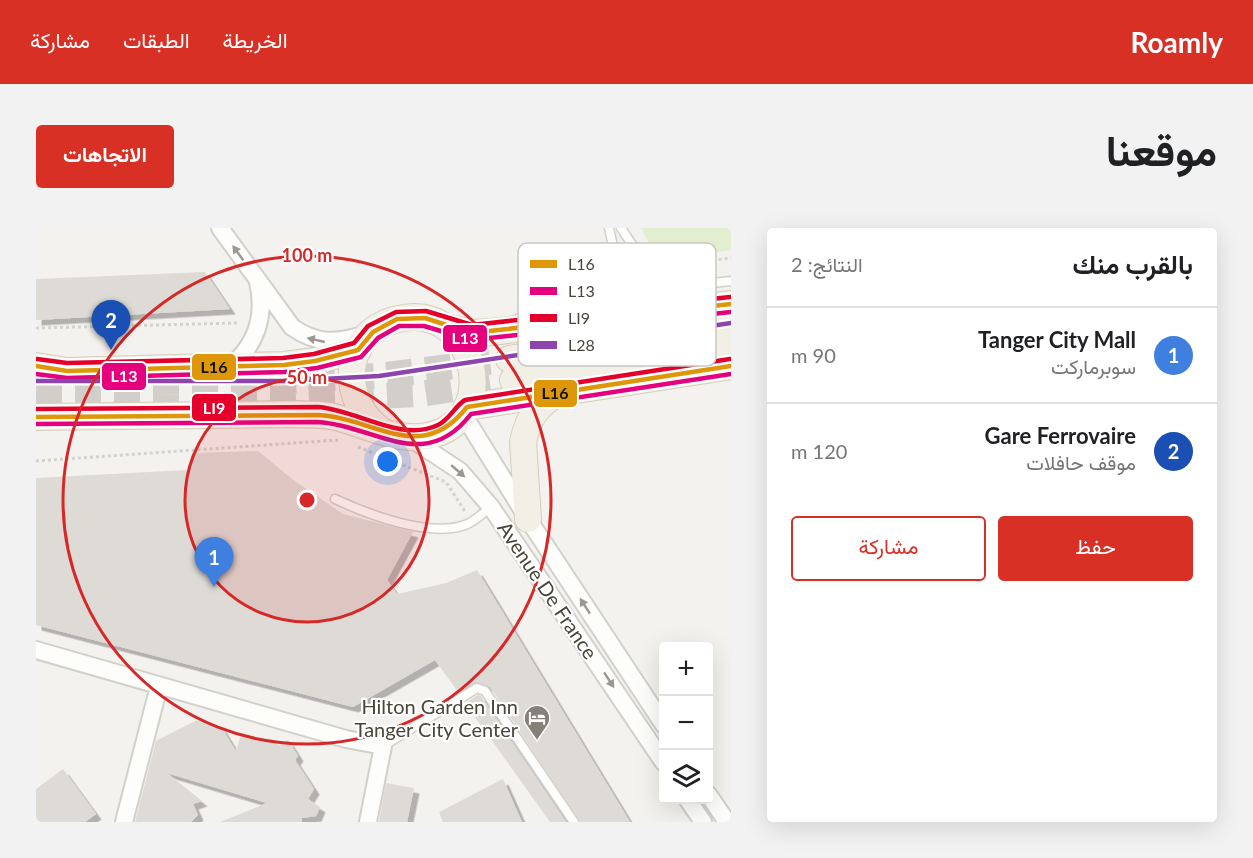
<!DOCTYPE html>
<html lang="ar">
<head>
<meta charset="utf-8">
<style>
  :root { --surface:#fff; --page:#f2f2f2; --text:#202124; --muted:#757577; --line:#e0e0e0; --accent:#d93025 }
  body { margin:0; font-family:Lato,Vazirmatn,sans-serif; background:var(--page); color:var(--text); direction:rtl }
  .controls { position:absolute; right:18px; bottom:18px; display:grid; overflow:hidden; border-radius:6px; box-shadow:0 6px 24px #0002 }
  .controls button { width:54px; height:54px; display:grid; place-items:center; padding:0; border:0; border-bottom:2px solid var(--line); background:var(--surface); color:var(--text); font:30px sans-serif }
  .you { position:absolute; left:352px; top:234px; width:21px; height:21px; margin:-15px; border:4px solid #fff; border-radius:50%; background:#1a73e8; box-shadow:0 0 0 9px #1a73e833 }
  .badge { display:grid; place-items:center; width:39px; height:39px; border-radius:50%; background:var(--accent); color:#fff; font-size:20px; font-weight:700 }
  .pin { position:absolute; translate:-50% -50px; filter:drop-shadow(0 2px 3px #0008) }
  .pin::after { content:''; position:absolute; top:32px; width:21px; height:18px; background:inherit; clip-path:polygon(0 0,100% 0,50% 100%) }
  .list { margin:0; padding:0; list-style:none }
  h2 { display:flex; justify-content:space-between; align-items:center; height:78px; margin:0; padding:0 24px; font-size:26px }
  h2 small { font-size:20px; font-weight:400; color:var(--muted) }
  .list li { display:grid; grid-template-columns:39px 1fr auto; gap:18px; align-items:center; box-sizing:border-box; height:96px; padding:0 24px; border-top:2px solid var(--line) }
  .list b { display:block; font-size:22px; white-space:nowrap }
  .list p { margin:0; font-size:20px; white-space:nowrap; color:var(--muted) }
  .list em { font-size:20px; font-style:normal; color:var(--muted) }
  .actions { display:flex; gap:12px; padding:18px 24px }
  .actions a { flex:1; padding:14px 0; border:2px solid var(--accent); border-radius:6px; text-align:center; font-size:21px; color:var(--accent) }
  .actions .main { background:var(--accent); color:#fff }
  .icon { flex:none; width:33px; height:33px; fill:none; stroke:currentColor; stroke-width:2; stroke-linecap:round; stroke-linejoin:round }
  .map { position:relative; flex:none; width:695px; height:594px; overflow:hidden; direction:ltr; border-radius:6px }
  header { display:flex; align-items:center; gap:36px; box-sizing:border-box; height:84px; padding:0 30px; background:var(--accent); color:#fff }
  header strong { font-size:28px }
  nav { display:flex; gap:33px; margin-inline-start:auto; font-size:21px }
  .intro { display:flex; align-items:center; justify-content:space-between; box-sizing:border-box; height:144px; padding:0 36px }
  h1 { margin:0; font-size:42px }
  .button { padding:15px 27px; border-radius:6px; background:var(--accent); color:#fff; font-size:21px; font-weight:700 }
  main { display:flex; gap:36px; padding:0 36px }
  aside { flex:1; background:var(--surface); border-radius:6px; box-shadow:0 6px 24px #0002 }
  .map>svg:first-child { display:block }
  .green { fill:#e1eecf }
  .building { fill:#dedbd6; filter:url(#shadow) }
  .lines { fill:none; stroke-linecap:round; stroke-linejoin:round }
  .primary-tunnel { stroke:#d2cfca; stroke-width:26; stroke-dasharray:26 13; stroke-linecap:butt }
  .lane-casing { stroke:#d2d0cb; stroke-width:11 }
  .street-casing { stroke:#d2d0cb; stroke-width:20 }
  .primary-casing { stroke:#d6cebb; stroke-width:28 }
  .path { stroke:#d3d2cc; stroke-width:3; stroke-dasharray:3 3; stroke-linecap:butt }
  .lane { stroke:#fdfdfc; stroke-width:8 }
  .street { stroke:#fdfdfc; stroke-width:16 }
  .primary { stroke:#f2efe6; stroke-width:26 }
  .bus-1-casing { stroke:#fff; stroke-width:9 }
  .bus-2-casing { stroke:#fff; stroke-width:9 }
  .bus-3-casing { stroke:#fff; stroke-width:9 }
  .bus-4-casing { stroke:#fff; stroke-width:9 }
  .bus-1 { stroke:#dd9709; stroke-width:4.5 }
  .bus-2 { stroke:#e5007d; stroke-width:4.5 }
  .bus-3 { stroke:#e4002b; stroke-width:4.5 }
  .bus-4 { stroke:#8e44ad; stroke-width:4.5 }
  .oneway { fill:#9b9791 }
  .ring { fill:none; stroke:#d62828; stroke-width:3 }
  .labels { text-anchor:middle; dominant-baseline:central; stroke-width:4.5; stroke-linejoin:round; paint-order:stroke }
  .street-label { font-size:20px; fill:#4b4439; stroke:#fff }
  .poi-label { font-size:20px; fill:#4b4439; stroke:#fff; text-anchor:end }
  .key { fill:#fff; stroke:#c9c7c4; stroke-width:1.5 }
  .key-label { font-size:16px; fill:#4b4439 }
  .centre { fill:#d62828; stroke:#fff; stroke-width:3 }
  .ring-label { font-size:18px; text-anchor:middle; font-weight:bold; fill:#d62828; stroke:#fff; stroke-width:4.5; stroke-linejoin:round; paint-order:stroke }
  .line-badge { stroke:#fff; stroke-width:2 }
  .badge-label { font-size:16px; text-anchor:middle; font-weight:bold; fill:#fff }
  .pale-badge-label { font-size:16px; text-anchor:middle; font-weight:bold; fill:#111 }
</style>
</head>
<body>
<header>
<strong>Roamly</strong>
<nav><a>الخريطة</a><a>الطبقات</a><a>مشاركة</a></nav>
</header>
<div class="intro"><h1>موقعنا</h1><a class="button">الاتجاهات</a></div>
<main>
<aside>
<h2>بالقرب منك<small>النتائج: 2</small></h2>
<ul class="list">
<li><span class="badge" style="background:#3f7fe0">1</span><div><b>Tanger City Mall</b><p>سوبرماركت</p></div><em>90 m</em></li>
<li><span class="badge" style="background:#1a4fb4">2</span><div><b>Gare Ferrovaire</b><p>موقف حافلات</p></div><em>120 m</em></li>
</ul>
<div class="actions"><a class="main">حفظ</a><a>مشاركة</a></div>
</aside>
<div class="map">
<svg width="695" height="594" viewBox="0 0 695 594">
  <defs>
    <filter id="shadow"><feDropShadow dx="5.5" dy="5.5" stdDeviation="0" flood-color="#0004"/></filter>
  </defs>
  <rect width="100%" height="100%" fill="#f4f2ee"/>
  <path class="green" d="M605,0H695V22L622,33Z"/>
  <path class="building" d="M169,44L194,81L0,92V51Z
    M222,223L256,251L307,286L377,304L351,352L361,366L410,355L441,342L594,594H544L454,459L440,454L422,464L399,432L317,479L0,397V250L151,242L156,225Z
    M442,467L445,468L530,594H514L429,475Z
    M161,492L185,499L200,523L205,507L236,511L243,517L252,512L262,528L259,532L278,561L272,571L284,579L280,588L266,590V594H184L231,575L131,545L166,573L157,576L162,587L155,594H99L120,513Z
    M27,541L60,586L49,594H0V561Z
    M467,551L486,594H407L403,584Z
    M350,555L378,560L371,594H343Z"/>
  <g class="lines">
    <path class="primary-tunnel" d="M117,154L249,153L343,148L473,131
      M0,170L251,172L384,166L477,152"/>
    <g class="lane-casing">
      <path id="lane" d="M585,0C625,60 622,62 695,53
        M481,91C510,76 547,84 573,64L582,41L573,0
        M299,271C331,286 393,310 429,297C438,294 447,285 455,279
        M347,518L441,460L449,463L538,594"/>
    </g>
    <g class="street-casing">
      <path id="street" d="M184,0L256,99C281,117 302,115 330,106
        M194,139C220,117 230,88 222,54
        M427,186L492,291L628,497
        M374,210L424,243L455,279L628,535
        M0,422L310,511L347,518L332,594
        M672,566L691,594
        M652,572L667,594
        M88,594L123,458"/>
    </g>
    <g class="primary-casing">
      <path id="primary" d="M409,99L435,105L455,104L695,76
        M473,131L695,95
        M0,138L31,143L248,137L279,133L322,122
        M477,152L695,119
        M431,179L695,138
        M0,189L263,186C274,187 287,186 299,189C329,196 359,214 391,208C468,194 440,72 362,91C305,104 302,173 346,203
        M492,291L487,214C492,190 501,177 522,165"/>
    </g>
    <path class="path" d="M629,38L695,30
      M0,100L201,95
      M322,219L410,254L430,285
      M0,233L302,212"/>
    <use href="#lane" class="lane"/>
    <use href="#street" class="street"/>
    <use href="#primary" class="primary"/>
    <g class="bus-1-casing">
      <path id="bus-1" d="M0,138L31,143L248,137L279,133L322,122L337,104L361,91L389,90L435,105L695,76
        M0,189L282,187C339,190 385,238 431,179L695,138"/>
    </g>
    <g class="bus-2-casing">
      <path id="bus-2" d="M0,146L31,150L249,144L281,140L325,129L342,110L363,98H388L435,112L695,84
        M0,196L281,194C339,197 388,247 435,186L695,146"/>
    </g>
    <g class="bus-3-casing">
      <path id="bus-3" d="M1,131L31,135L247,130L278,126L318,115L332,98L360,84L390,83L436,97L694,69
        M0,181L282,179C319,181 365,215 402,197C414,191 418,179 429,172L694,131"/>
    </g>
    <g class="bus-4-casing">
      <path id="bus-4" d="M0,153H249L343,148L695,95"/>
    </g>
    <use href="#bus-1" class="bus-1"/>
    <use href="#bus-2" class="bus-2"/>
    <use href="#bus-3" class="bus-3"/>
    <use href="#bus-4" class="bus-4"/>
  </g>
  <defs><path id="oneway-solid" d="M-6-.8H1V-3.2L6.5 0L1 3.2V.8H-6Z" transform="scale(1.5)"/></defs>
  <g class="oneway">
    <use href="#oneway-solid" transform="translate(202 25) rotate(-126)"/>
    <use href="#oneway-solid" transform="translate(280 112) rotate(-167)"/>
    <use href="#oneway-solid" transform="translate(422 243) rotate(41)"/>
    <use href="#oneway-solid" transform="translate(549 378) rotate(-123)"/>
    <use href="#oneway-solid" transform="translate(573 452) rotate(57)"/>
  </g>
  <circle cx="271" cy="272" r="122" fill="#d62828" fill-opacity=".12"/>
  <g class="ring">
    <circle cx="271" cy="272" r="122"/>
    <circle cx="271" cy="272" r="244"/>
  </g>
  <defs>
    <g id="hotel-pin" transform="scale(1.35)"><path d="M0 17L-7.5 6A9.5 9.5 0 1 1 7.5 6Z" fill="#868178" stroke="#fff"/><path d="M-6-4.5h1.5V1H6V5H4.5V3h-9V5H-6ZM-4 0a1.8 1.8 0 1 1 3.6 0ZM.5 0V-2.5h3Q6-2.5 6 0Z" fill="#fff"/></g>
  </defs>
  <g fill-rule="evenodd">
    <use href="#hotel-pin" x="501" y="490"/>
  </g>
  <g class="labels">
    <g class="street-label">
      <text transform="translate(512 362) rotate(56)">Avenue De France</text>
    </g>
    <g class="poi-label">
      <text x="482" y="478">Hilton Garden Inn<tspan x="482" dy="23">Tanger City Center</tspan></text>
    </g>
  </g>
  <rect x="482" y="15" width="198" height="123" rx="9" class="key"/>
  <rect x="494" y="32" width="27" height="8" fill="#dd9709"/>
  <rect x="494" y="59" width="27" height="8" fill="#e5007d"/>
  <rect x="494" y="86" width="27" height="8" fill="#e4002b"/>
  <rect x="494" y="113" width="27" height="8" fill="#8e44ad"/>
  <g class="key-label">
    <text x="532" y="42">L16</text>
    <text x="532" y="69">L13</text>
    <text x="532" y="96">LI9</text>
    <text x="532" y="123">L28</text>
  </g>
  <circle cx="271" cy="272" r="9" class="centre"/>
  <g class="ring-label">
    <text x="271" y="34">100 m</text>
    <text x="271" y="156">50 m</text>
  </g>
  <g class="line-badge">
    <rect x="406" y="96" width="46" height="29" rx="6" fill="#e5007d"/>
    <rect x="155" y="125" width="46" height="28" rx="6" fill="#dd9709"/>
    <rect x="65" y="134" width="46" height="29" rx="6" fill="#e5007d"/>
    <rect x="497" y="151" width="45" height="29" rx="6" fill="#dd9709"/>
    <rect x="155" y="165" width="46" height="29" rx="6" fill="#e4002b"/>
  </g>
  <g class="badge-label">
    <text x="429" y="116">L13</text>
    <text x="88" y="154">L13</text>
    <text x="178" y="186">LI9</text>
  </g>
  <g class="pale-badge-label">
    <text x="178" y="145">L16</text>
    <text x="519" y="171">L16</text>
  </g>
</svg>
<div class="controls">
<button>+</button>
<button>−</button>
<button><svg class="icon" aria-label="layers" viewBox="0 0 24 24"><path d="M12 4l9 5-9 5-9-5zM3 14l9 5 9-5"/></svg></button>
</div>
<div class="you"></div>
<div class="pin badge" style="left:178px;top:359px;background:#3f7fe0">1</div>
<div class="pin badge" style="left:75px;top:122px;background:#1a4fb4">2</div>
</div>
</main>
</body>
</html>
